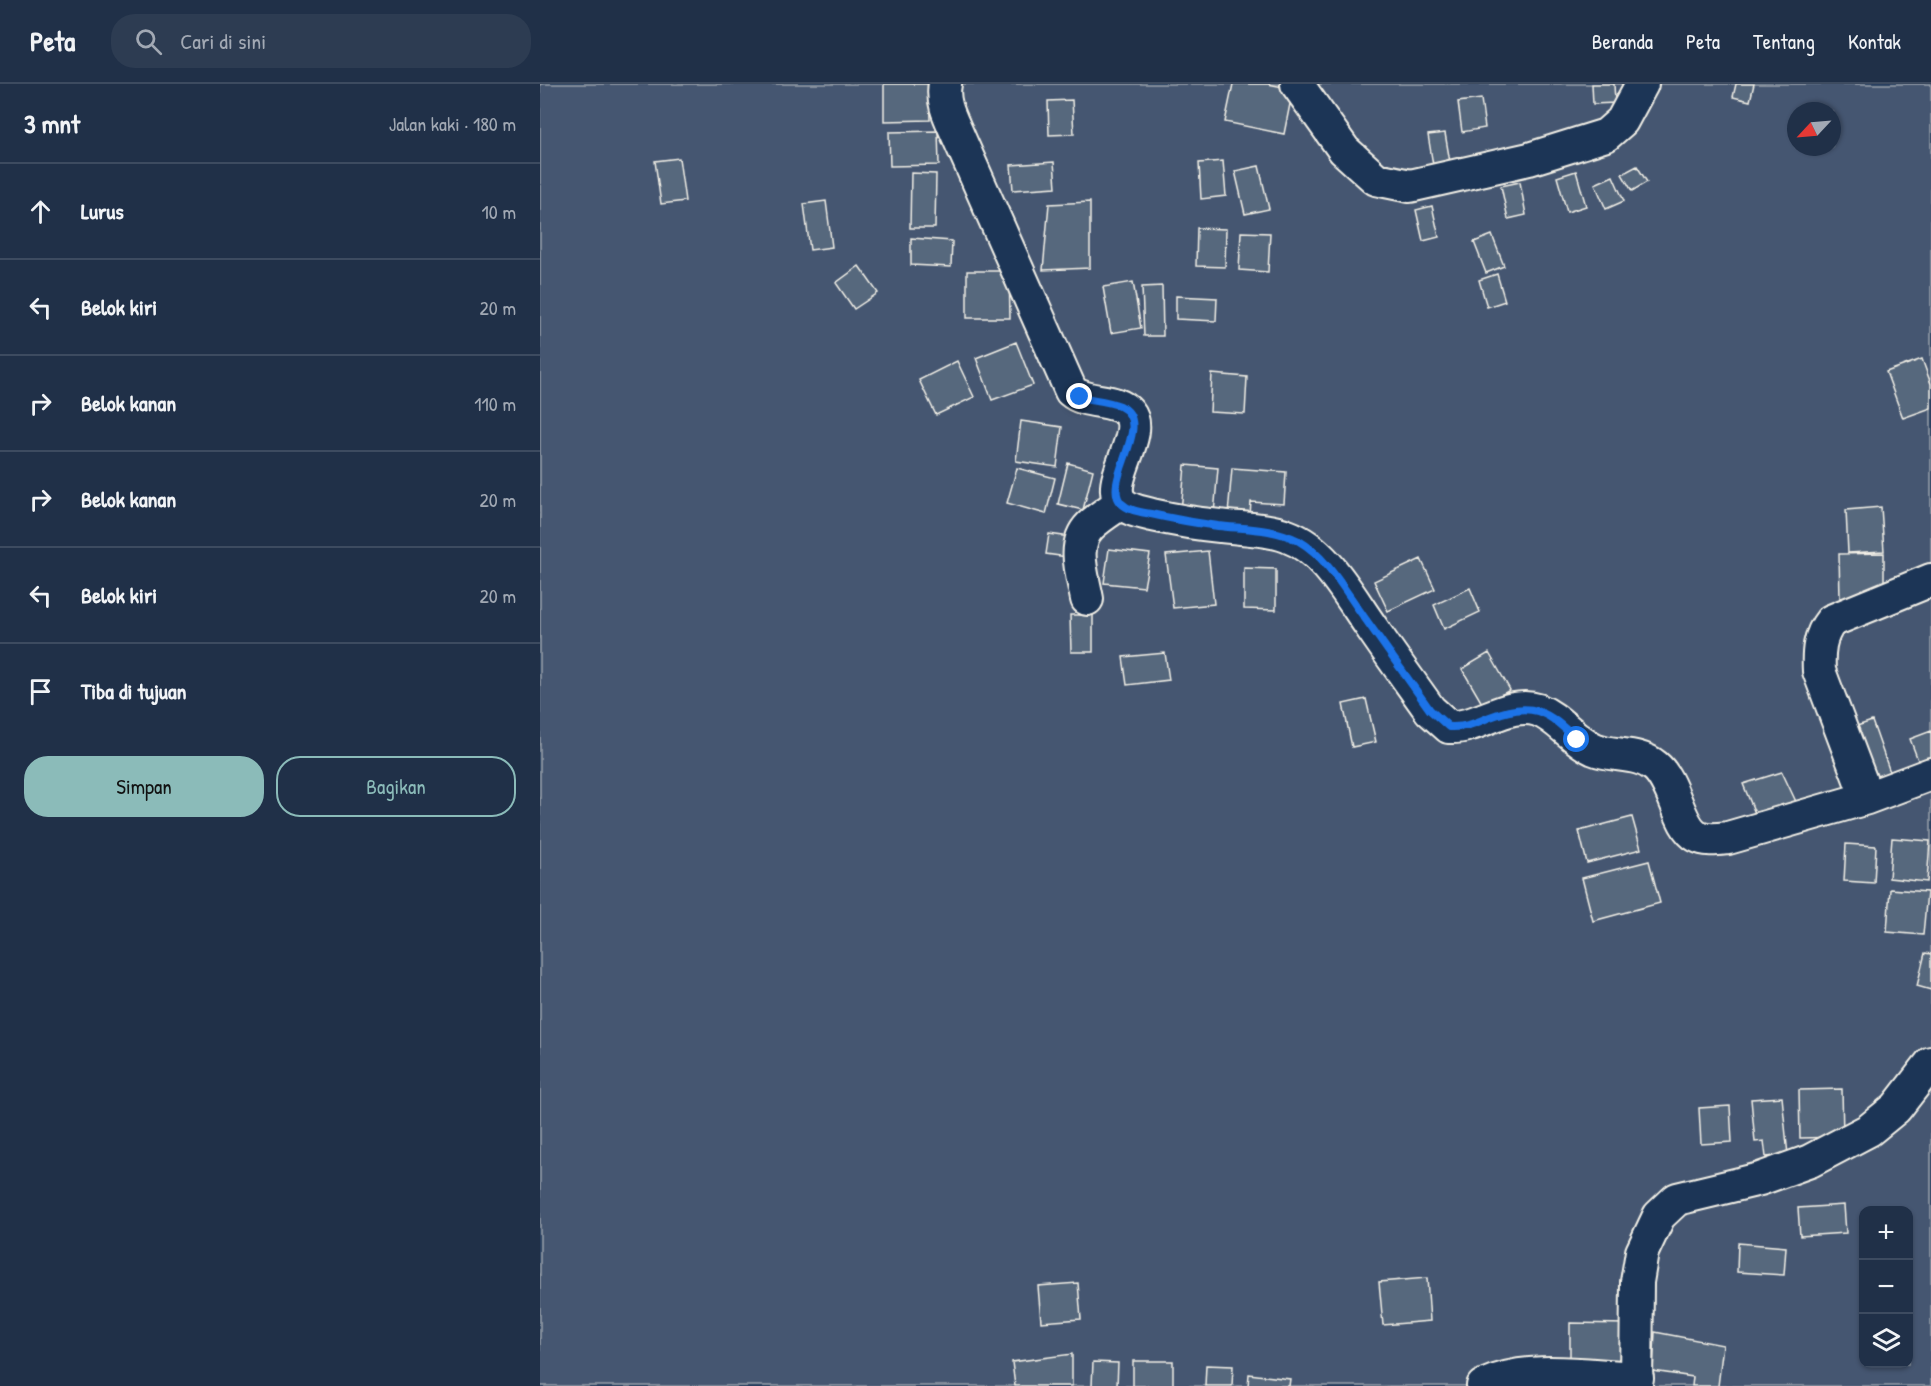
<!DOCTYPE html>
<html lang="id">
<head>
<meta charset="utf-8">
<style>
  :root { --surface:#203048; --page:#2d3c52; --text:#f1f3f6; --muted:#a2a9b4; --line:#3d4b60; --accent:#8bbbb9 }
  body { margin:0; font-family:"Patrick Hand",sans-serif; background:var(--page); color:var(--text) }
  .controls { position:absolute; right:18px; bottom:18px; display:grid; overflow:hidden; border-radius:12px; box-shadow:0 2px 4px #0004 }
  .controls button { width:54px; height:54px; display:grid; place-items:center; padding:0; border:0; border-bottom:2px solid var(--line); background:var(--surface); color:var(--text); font:30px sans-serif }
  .compass { position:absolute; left:1247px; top:18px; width:54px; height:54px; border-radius:50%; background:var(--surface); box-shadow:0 2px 4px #0004; rotate:244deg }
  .stop { position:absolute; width:18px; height:18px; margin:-14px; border:4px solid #1a73e8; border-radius:50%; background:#fff }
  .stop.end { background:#1a73e8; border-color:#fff; box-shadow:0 2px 6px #0008 }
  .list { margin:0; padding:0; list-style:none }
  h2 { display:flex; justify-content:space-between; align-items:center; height:78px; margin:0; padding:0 24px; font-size:26px }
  h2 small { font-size:20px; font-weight:400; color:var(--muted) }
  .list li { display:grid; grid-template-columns:39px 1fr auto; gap:18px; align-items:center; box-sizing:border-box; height:96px; padding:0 24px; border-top:2px solid var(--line) }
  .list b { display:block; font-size:22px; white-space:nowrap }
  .list em { font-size:20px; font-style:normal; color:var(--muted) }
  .actions { display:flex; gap:12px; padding:18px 24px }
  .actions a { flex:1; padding:14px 0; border:2px solid var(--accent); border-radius:24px; text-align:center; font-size:21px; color:var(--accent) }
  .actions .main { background:var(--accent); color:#111 }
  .icon { flex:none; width:33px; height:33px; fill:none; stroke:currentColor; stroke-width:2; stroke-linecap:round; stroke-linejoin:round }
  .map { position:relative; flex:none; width:1391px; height:1302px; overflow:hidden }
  header { display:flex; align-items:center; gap:36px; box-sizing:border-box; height:84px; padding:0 30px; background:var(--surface); border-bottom:2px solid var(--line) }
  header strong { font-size:28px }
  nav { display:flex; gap:33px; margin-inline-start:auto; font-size:21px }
  .search { width:420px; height:54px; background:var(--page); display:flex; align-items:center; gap:15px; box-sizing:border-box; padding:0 21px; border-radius:24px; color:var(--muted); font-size:22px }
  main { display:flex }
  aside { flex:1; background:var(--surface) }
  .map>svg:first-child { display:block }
  .green { fill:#445771; stroke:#9ca4ac; stroke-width:1.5; fill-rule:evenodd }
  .building { fill:#56677d; stroke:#f4f1e8; stroke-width:1.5 }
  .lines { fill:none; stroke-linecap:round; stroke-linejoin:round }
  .minor-casing { stroke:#f4f1e8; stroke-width:36 }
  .minor { stroke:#1d3557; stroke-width:32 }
  .route { stroke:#1a73e8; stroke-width:8 }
</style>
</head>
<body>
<header>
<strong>Peta</strong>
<div class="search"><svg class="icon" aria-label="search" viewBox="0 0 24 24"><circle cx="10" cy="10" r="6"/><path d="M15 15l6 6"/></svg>Cari di sini</div>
<nav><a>Beranda</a><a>Peta</a><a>Tentang</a><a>Kontak</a></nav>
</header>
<main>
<aside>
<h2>3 mnt<small>Jalan kaki · 180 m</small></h2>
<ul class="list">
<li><svg class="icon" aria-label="ahead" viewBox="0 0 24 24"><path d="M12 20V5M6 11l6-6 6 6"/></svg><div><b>Lurus</b></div><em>10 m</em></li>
<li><svg class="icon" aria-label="left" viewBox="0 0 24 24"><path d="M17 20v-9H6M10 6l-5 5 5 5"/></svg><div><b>Belok kiri</b></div><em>20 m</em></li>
<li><svg class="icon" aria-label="right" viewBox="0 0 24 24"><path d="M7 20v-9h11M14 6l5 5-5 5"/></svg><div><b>Belok kanan</b></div><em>110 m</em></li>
<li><svg class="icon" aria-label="right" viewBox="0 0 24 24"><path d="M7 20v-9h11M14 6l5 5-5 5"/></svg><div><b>Belok kanan</b></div><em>20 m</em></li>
<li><svg class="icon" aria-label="left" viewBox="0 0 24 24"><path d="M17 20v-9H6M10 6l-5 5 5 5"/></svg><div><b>Belok kiri</b></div><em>20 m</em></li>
<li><svg class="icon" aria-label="arrive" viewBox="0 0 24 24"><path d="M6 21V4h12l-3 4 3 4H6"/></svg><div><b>Tiba di tujuan</b></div></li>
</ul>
<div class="actions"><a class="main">Simpan</a><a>Bagikan</a></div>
</aside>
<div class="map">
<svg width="1391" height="1302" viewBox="0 0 1391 1302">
  <rect width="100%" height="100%" fill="#2a4060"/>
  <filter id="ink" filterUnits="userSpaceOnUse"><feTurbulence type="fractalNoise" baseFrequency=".0167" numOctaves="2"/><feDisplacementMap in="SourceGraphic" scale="12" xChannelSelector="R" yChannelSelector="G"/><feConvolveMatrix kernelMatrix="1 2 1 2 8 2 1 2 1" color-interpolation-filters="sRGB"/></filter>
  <g filter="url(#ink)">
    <path class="green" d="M0,0H1391V1302H0ZM1256,27H1292V63H1256ZM1324,1126H1368V1280H1324Z"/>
    <path class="building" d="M344,0H389L390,36L344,37Z
      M693,0H728L753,5L744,50L685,38Z
      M1052,0H1074L1075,19L1053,20Z
      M1196,0H1214L1210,17L1193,13Z
      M941,15L945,44L922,48L918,18Z
      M532,16L534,50L509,51L508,17Z
      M398,47L399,81L350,82L349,48Z
      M905,49L911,84L894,87L888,51Z
      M139,74L145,117L121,120L115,77Z
      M683,77L686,112L661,115L659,79Z
      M514,78L516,103L473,106L471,81Z
      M719,82L729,125L705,130L695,87Z
      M1097,82L1107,98L1092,107L1082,90Z
      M1036,87L1046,122L1027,128L1017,93Z
      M371,89L396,90L395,144H370Z
      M1073,92L1084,117L1066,125L1055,100Z
      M980,98L986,131L968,135L961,102Z
      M286,117L292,163L270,166L264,120Z
      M550,118V184L503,186L509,120Z
      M892,122L899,153L883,157L876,126Z
      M657,144L686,145L685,183L656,182Z
      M701,148L730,149L728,188L699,186Z
      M952,151L964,182L946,189L934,158Z
      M371,154L412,157L411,183L371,181Z
      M319,182L338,209L314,225L296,199Z
      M427,187H469L470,234H427Z
      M957,190L965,217L947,223L939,196Z
      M593,198L601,244L571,249L563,203Z
      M622,202L623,252H604L602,203Z
      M636,212L677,214L676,237L636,235Z
      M476,258L493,301L452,316L436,274Z
      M1382,275L1391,300V324L1363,334L1346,288Z
      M417,277L434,313L396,331L379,296Z
      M672,290L707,293L705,330L670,328Z
      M481,337L522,343L517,383L476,377Z
      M528,379L553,386L543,426L518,420Z
      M645,381L678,384L674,430L641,428Z
      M477,384L515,394L506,430L467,419Z
      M692,384L746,388L744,420L711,418L710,431L688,430Z
      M1341,423L1344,467L1308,469L1306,426Z
      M509,450L537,454L534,474L506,470Z
      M569,465L610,470L604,503L564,499Z
      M668,467L674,520L633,524L626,471Z
      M1344,469V514H1300L1299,470Z
      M881,475L895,505L848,527L834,497Z
      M704,484L736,485V526L704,525Z
      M930,504L940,528L904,545L894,521Z
      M530,531H553V568H531Z
      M625,569L629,596L587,601L583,573Z
      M949,569L970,606L943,621L922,585Z
      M826,615L836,658L812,663L803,620Z
      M1332,637L1351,691L1328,699L1308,645Z
      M1391,647V680L1381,684L1370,655Z
      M1242,688L1259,724L1219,739L1203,700Z
      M1092,733L1101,765L1047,779L1039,747Z
      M1352,754L1390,757L1387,798L1349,794Z
      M1306,760L1336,762L1334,799L1304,797Z
      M1109,777L1120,819L1053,837L1042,794Z
      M1350,805L1387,808L1383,851L1347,848Z
      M1385,869L1391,870V906L1377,902Z
      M1302,1005L1303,1053L1260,1054L1259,1006Z
      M1242,1013L1248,1071L1226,1073L1224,1057L1215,1058L1211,1015Z
      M1190,1022L1192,1058L1161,1060L1159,1024Z
      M1304,1121L1306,1149L1260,1152L1258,1124Z
      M1198,1159L1246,1163L1244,1191L1197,1188Z
      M887,1194L890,1237L843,1241L839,1198Z
      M538,1199L541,1235L501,1238L498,1202Z
      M1030,1239L1086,1240V1282L1030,1281Z
      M1115,1248L1183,1261L1178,1302H1152L1153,1293L1113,1287Z
      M532,1270V1302H475L472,1278Z
      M593,1277H633V1302H593Z
      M553,1278L578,1279L577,1302H552Z
      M666,1281L693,1282L692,1302H665Z
      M709,1290L750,1295L749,1302H708Z"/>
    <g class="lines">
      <g class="minor-casing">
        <path id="minor" d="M405,0C401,19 412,37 419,54L531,307C547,321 576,313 589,329C607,351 561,401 583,420C591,427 602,428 612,431C634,436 657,440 680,442C702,445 726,444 747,452C786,466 809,512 832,544C851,572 871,599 890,626L909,643C939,645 968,616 998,626C1019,634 1032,655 1054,665C1073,673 1098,668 1115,682C1135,698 1138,742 1157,752C1166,757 1178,755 1188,754L1327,714L1391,690
          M757,0L804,66L836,95L870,102L989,75L1066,51L1082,37L1102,0
          M547,515C543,492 531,461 550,442C559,433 571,426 581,419
          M1327,714L1279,587C1278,568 1279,552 1291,537L1391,496
          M943,1302C989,1280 1048,1292 1097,1294
          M1096,1302L1097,1198L1102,1168L1119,1132L1137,1115L1220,1095L1270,1077L1329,1046L1356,1024L1391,979"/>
      </g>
      <use href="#minor" class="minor"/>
    </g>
  </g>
  <g class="lines" filter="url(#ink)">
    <path class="route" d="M540,313C553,316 569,317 580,322C616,339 561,397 581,419C589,427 601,428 611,430C633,435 656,439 678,442C706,445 734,444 759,457C787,473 805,507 824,533C846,564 868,595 890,626L909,643C924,644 936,639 950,633C992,616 1007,627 1037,656"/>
  </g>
</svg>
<div class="controls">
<button>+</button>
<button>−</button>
<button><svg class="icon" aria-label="layers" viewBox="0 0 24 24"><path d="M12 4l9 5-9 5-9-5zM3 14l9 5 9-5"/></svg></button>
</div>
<svg class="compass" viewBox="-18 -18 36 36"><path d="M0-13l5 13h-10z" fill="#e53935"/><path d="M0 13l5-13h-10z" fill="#a2a9b4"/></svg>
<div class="stop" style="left:1037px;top:656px"></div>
<div class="stop end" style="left:540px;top:313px"></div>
</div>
</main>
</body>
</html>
